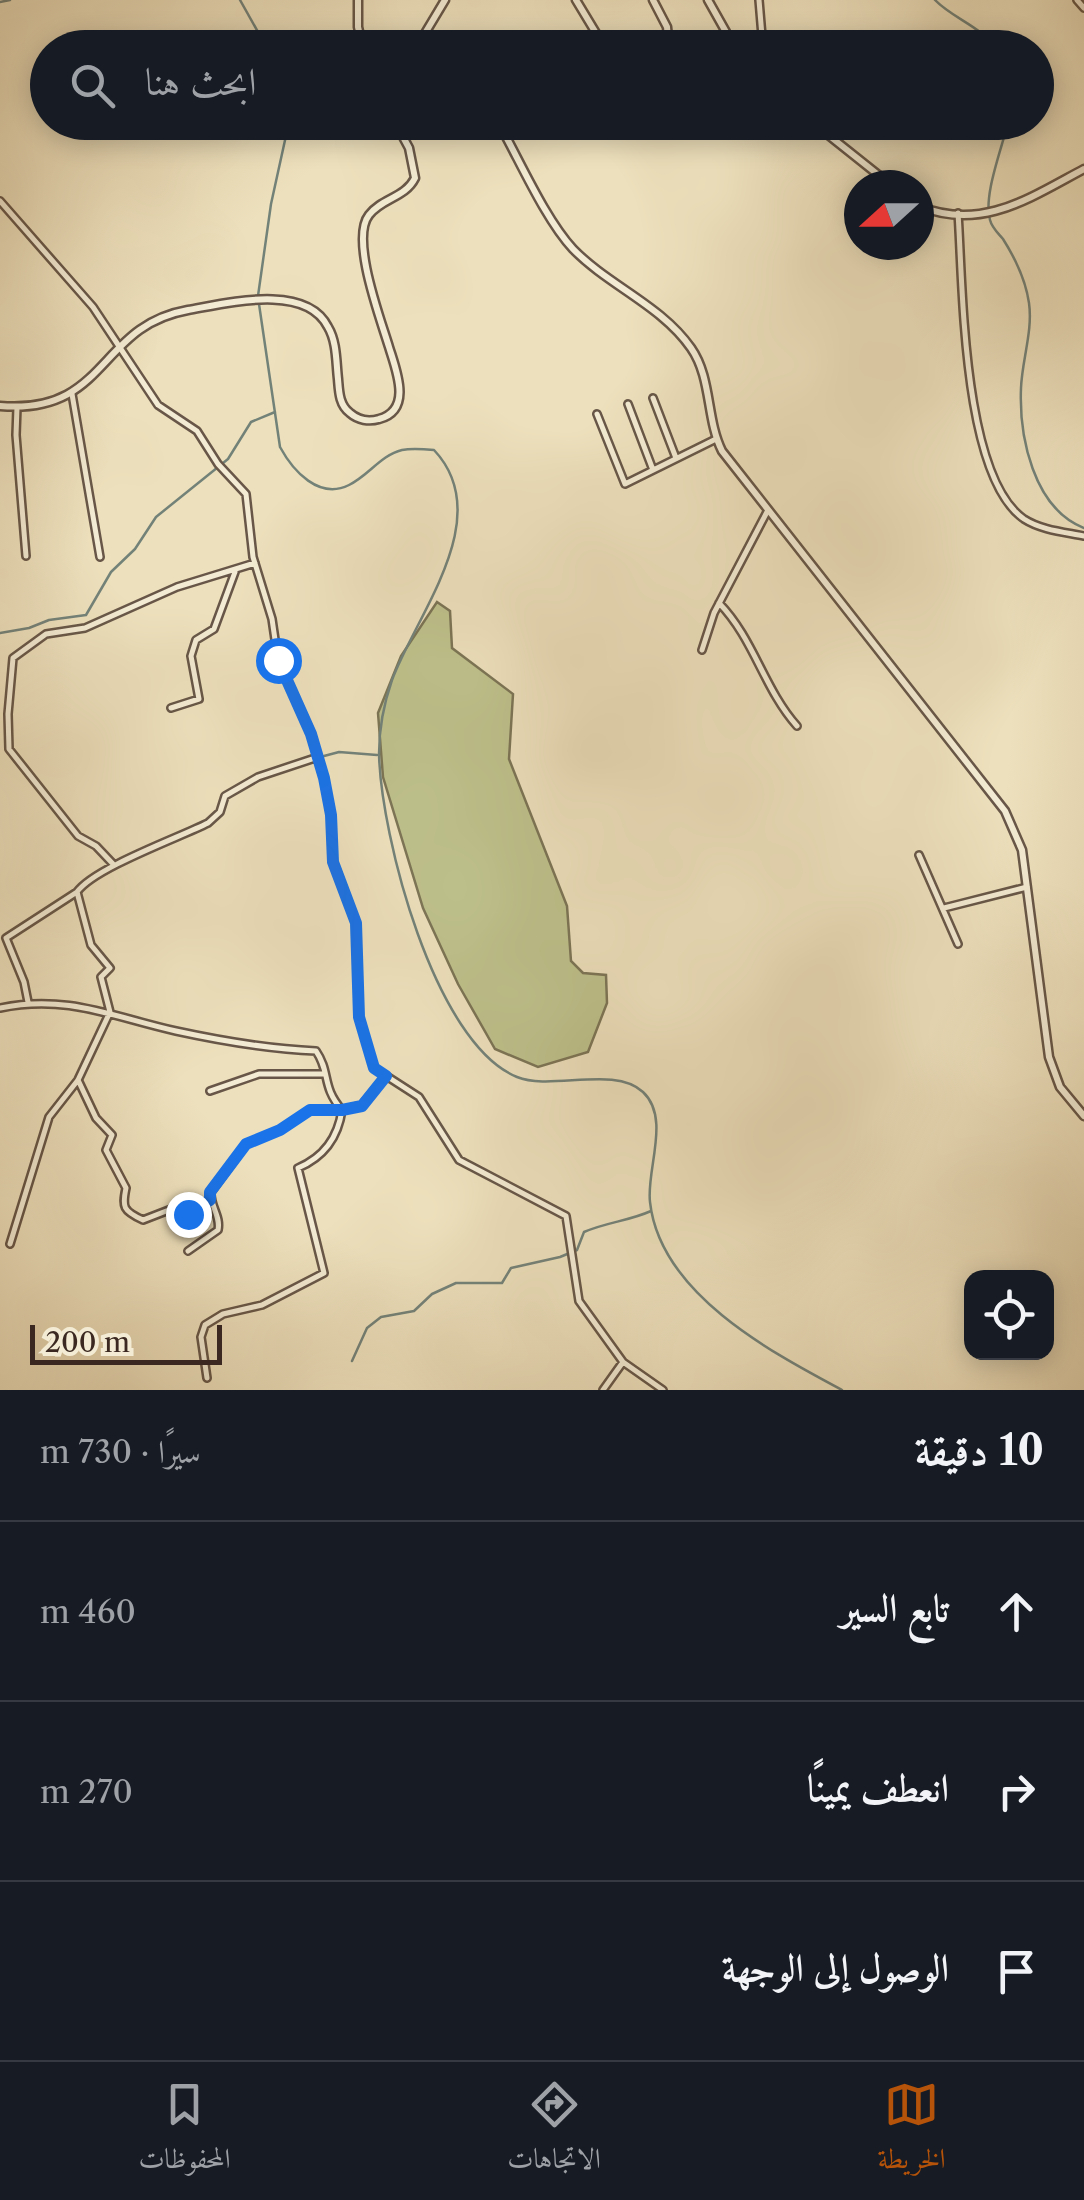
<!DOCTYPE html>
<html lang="ar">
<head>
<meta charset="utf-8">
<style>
  :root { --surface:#171b24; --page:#242831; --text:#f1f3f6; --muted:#9ea1a6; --line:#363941; --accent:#b45309 }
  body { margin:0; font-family:"Libre Caslon Text",Amiri,serif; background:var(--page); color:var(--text); direction:rtl }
  .controls { position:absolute; right:30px; bottom:30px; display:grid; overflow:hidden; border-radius:20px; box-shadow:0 5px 25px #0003 }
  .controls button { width:90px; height:90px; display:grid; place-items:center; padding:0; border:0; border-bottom:2px solid var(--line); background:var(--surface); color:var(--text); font:50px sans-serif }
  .compass { position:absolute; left:844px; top:170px; width:90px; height:90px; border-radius:50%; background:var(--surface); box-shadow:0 5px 25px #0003; rotate:249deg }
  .scale { position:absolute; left:30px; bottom:25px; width:192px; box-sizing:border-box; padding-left:10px; border:5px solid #3b2921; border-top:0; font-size:28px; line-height:35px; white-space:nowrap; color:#3b2921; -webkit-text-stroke:8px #f3ebd3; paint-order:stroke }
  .stop { position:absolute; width:30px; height:30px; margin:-22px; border:8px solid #1a73e8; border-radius:50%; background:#fff }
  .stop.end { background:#1a73e8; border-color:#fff; box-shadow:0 2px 10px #0008 }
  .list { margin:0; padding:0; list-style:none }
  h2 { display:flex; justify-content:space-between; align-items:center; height:130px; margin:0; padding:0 40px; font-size:42px }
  h2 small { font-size:32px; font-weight:400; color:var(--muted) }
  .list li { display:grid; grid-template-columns:65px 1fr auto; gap:30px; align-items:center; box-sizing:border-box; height:180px; padding:0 40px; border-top:2px solid var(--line) }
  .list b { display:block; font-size:38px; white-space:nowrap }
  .list em { font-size:32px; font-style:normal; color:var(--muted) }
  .icon { flex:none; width:55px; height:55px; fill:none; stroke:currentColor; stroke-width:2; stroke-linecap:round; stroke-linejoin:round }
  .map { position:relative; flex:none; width:1084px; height:1390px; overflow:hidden; direction:ltr }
  .search { position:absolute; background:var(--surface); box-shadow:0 5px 25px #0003; left:30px; right:30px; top:30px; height:110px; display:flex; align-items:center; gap:25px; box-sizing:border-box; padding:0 35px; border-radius:55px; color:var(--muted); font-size:38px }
  .sheet { height:670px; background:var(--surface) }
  nav { display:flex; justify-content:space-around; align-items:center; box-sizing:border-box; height:140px; border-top:2px solid var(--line); background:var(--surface); font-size:28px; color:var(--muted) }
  nav a { display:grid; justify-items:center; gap:5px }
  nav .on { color:var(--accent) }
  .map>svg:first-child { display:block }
  .green { fill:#bec18c; stroke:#7c7556; stroke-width:2.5 }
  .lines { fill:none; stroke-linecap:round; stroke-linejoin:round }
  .stream { stroke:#738279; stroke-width:2.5 }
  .minor-casing { stroke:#685748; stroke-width:10 }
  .tertiary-casing { stroke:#685748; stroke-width:11 }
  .minor { stroke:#f3ebd3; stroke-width:5 }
  .tertiary { stroke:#f3ebd3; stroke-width:6 }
  .route { stroke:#1a73e8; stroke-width:12 }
</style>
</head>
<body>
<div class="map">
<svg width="1084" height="1390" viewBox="0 0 1084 1390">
  <rect width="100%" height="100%" fill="#ede0bc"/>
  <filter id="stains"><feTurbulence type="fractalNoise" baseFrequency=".002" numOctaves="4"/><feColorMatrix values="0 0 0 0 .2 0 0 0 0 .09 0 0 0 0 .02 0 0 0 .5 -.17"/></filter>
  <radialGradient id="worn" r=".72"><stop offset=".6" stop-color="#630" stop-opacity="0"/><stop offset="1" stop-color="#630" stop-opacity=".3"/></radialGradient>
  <path class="green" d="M437,602L450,611L452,648L513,694L509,759L567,906L571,961L583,973L606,975L607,1003L588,1052L538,1067L495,1049L458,984L423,908L383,777L378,713L401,656Z"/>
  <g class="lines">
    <path class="stream" d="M240,0L267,48
      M935,0C952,18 982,27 995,48
      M0,2L10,0
      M1008,122C1002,149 983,195 990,220C992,228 998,233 1003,239C1015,258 1026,282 1029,303C1033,331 1022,360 1021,388C1019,436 1033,508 1084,528
      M258,296L271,204L289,122
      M259,304L280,447C293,471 319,500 349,485C368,476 381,455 402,450C412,448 423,449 434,450C497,517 417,613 392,680C384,703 379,729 379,754C381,836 434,1043 517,1077C551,1091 615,1065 643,1092C671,1118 646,1170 650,1202C660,1293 769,1351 842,1390
      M0,633L29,628L49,620L86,615L111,572L135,549L156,517L228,459L251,422L275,412
      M324,756L339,752L377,755
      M352,1361L367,1328L381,1317L414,1311L432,1294L456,1283H502L511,1268L560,1257L577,1250L584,1232C607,1222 629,1221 651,1211"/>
    <g class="minor-casing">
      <path id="minor" d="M759,0L763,48
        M1077,0L1084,8
        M0,201L93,307L158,405L197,431L218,464L246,494L253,557L272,619L278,660L311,733L324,778L331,815L333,861L356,923L359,1017L374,1068L419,1097L459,1160L566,1216L579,1301L623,1362L663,1390
        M958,213C963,285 962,476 1024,519C1041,530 1064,532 1084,536
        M72,394L100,557
        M653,398L676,458
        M628,404L653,470
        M17,407L16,435L26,556
        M597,414L625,484L716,439
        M719,603C754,639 764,689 797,726
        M702,650L714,613L768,510
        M171,708L199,699L191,656L196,640L214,629L235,572
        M919,855L958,944
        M114,865L96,846L78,836L9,749L8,714L13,658L46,634L85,628L177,587L255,563
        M944,908L1027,887
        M28,1002L24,982L6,938L77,892
        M0,1008C67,994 113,1017 176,1031C222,1041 269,1049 316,1051C331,1073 321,1086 342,1110C338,1138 324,1157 298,1168L324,1273L262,1305L223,1314L205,1325L201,1337L207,1378
        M78,1080L96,1118L112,1135L106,1150L126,1188C122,1207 123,1211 143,1220L174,1208L188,1214L210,1201
        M210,1091L259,1074H324
        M10,1244L49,1117L78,1080L110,1012L101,977L110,968L91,945L77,892C94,868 178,838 208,823L220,812L225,796L258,777L318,757
        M188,1251L218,1230C221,1216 210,1206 211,1192L246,1144L280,1130L310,1110H342L362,1105L386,1076
        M603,1390L623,1362"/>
    </g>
    <g class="tertiary-casing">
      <path id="tertiary" d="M358,0V27L363,48
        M576,0L605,48
        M653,0L667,27L669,48
        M708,0L735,48
        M428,48L424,35L445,0
        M498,122C519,159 545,219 573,249C609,286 661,305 691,348C712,378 706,419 722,451L1005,811L1022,850L1049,1057L1060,1087L1084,1116
        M812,122L891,185
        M919,206C982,232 1031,197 1084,169
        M0,406C108,415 97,326 188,310C228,303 306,283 328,327C337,342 336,362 338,379C339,391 339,405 350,413C358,420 369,422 379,419C413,410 396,370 389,347C381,320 350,239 369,215C382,198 405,198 415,178L409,148L395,122"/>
    </g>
    <use href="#minor" class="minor"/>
    <use href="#tertiary" class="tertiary"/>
  </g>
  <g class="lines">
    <path class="route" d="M188,1214L210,1200V1192L246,1144L280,1130L310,1110H342L362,1106L386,1076L374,1068L359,1017L356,923L333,862L331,815L324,778L311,734L278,660"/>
  </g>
  <rect width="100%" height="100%" filter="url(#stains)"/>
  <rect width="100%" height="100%" fill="url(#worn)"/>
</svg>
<div class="controls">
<button><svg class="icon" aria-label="locate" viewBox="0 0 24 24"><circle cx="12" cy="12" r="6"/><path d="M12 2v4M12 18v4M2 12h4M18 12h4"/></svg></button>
</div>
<svg class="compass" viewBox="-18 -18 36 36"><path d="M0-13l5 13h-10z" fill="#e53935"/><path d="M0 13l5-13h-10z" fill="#9ea1a6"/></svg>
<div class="scale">200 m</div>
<div class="stop" style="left:278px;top:660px"></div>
<div class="stop end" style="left:188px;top:1214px"></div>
<div class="search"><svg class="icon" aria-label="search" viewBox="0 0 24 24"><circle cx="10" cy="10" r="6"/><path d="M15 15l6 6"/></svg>ابحث هنا</div>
</div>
<section class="sheet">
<h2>10 دقيقة<small>سيرًا · 730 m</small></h2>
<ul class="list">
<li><svg class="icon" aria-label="ahead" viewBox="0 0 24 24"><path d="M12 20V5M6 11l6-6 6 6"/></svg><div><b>تابع السير</b></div><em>460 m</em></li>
<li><svg class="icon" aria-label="right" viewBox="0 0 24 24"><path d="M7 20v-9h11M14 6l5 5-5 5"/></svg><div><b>انعطف يمينًا</b></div><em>270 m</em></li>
<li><svg class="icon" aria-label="arrive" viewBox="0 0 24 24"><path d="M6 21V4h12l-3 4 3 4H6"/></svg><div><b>الوصول إلى الوجهة</b></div></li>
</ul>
</section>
<nav>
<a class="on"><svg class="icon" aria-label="map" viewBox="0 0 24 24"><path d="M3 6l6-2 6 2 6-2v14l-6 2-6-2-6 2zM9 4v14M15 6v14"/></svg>الخريطة</a>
<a><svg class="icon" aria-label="directions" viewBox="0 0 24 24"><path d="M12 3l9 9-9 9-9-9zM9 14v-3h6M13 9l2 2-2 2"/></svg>الاتجاهات</a>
<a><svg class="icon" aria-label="saved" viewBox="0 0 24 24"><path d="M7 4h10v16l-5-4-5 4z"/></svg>المحفوظات</a>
</nav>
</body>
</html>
